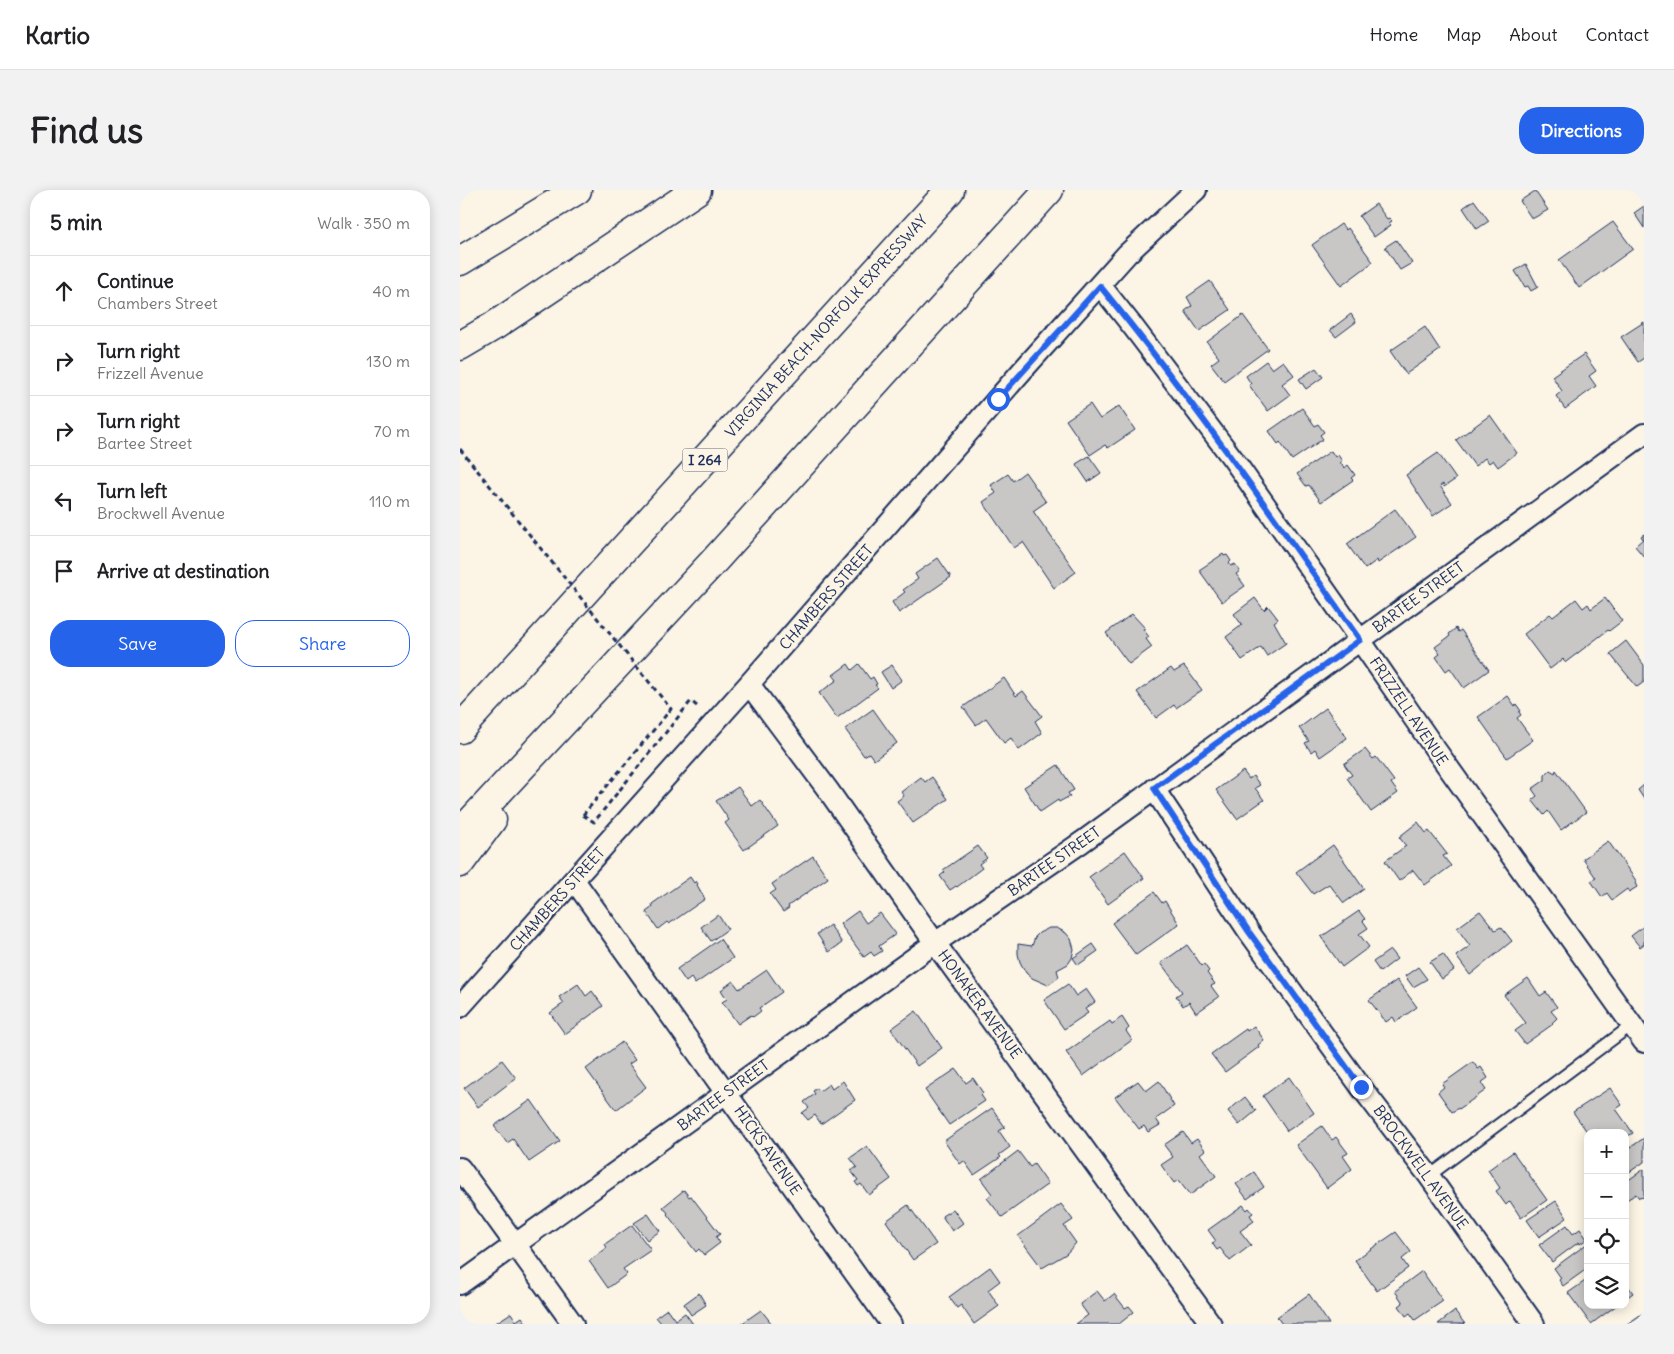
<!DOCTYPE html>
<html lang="en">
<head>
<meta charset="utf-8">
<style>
  :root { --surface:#fff; --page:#f2f2f2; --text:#202124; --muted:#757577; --line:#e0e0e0; --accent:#2563eb }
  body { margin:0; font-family:Delius,sans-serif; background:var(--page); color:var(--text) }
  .controls { position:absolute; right:15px; bottom:15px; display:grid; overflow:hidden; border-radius:10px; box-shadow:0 2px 12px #0003 }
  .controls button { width:45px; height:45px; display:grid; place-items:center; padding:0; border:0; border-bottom:1px solid var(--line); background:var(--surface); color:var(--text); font:25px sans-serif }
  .stop { position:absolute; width:15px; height:15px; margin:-11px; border:4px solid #2563eb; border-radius:50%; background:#fff }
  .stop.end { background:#2563eb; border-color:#fff; box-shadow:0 1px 5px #0008 }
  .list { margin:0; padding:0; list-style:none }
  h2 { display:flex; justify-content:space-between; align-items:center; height:65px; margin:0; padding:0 20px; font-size:21px }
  h2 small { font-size:16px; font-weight:400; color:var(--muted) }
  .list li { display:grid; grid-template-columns:32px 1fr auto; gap:15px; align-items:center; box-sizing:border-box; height:70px; padding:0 20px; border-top:1px solid var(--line) }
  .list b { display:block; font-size:19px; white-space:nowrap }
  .list p { margin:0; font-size:16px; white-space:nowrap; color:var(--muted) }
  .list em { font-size:16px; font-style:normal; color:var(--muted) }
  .actions { display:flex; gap:10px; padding:15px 20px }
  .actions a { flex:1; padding:11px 0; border:1px solid var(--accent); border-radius:20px; text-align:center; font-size:18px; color:var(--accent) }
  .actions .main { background:var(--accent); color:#fff }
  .icon { flex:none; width:28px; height:28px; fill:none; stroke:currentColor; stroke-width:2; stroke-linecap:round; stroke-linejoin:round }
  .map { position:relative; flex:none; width:1184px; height:1134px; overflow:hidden; border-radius:20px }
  header { display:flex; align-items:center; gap:30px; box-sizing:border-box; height:70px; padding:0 25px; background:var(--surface); border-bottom:1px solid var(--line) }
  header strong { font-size:24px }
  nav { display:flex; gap:28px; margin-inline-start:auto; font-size:18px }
  .intro { display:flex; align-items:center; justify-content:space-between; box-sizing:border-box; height:120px; padding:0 30px }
  h1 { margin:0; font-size:35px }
  .button { padding:12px 22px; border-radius:20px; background:var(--accent); color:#fff; font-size:18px; font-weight:700 }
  main { display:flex; gap:30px; padding:0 30px }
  aside { flex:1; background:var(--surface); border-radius:20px; box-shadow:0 2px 12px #0003 }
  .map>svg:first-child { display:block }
  .building { fill:#c8c7c6; stroke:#1b2f5e }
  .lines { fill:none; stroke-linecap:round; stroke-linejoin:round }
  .service-casing { stroke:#1b2f5e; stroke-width:14 }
  .minor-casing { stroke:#1b2f5e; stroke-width:24 }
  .motorway-casing { stroke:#1b2f5e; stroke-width:31 }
  .path { stroke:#1b2f5e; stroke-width:3; stroke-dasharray:5 4; stroke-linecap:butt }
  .service { stroke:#fcf5e5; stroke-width:10 }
  .minor { stroke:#fcf5e5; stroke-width:20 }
  .motorway { stroke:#fcf5e5; stroke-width:28 }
  .path-bridge { stroke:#1b2f5e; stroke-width:3; stroke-dasharray:5 4; stroke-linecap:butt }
  .route { stroke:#2563eb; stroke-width:6 }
  .labels { text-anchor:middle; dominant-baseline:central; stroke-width:4.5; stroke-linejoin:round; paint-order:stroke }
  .shield { fill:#fcf5e5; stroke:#5e6a86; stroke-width:1 }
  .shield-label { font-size:14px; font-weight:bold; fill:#1b2f5e }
  .street-label { font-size:15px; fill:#1b2f5e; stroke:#fcf5e5 }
</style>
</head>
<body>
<header>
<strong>Kartio</strong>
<nav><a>Home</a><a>Map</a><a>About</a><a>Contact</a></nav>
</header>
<div class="intro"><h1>Find us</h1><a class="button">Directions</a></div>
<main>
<aside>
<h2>5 min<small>Walk · 350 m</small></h2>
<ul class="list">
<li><svg class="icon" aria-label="ahead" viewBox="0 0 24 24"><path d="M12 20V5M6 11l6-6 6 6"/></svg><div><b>Continue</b><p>Chambers Street</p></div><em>40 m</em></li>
<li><svg class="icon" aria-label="right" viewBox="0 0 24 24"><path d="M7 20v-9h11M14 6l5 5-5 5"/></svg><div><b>Turn right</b><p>Frizzell Avenue</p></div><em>130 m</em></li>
<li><svg class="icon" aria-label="right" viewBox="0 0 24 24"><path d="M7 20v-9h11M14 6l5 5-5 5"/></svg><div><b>Turn right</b><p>Bartee Street</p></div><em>70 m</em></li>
<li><svg class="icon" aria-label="left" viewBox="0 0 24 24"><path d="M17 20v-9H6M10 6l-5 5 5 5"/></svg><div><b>Turn left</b><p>Brockwell Avenue</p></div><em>110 m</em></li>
<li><svg class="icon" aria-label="arrive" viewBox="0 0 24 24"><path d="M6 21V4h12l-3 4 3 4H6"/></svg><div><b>Arrive at destination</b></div></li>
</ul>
<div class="actions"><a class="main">Save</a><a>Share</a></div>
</aside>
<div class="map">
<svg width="1184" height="1134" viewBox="0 0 1184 1134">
  <rect width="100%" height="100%" fill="#fcf5e5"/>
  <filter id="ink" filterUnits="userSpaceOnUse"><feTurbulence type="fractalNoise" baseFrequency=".02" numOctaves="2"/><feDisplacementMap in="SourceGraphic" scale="10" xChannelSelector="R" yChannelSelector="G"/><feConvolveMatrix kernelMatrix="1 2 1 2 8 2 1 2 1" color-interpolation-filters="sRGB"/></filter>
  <g filter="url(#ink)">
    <path class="building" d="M1075,1L1088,20L1072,29L1060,11Z
      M1014,10L1029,31L1017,39L1003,18Z
      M916,14L927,29L929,28L932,31L929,33L931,35L914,47L899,26Z
      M1184,16V38L1174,23Z
      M1153,32L1173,59L1119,98L1099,70Z
      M881,34L886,40L888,38L913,72L881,96L852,55Z
      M936,50L952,73L940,80L925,57Z
      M1066,74L1078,97L1071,101L1068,96L1065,97L1055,81Z
      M750,91L770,120L739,141L725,121L732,116L727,107Z
      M891,124L896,132L876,147L870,140Z
      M783,125L808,159L764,191L751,174L759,168L747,152Z
      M1184,132V168L1178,172L1161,147Z
      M965,137L980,160L946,184L930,161Z
      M1124,164L1136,181L1129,186L1136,196L1105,219L1096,206L1102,201L1092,186Z
      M806,171L812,179L823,171L834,185L822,194L830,205L808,221L789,195L791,194L786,186Z
      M856,178L863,187L846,199L839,189Z
      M630,214L640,229L659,216L675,240L648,258L645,255L630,265L606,230Z
      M842,218L855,236L858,234L864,242L860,245L863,249L832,270L820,252L818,254L809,241Z
      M1030,225L1057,263L1038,277L1033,270L1029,273L1025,268L1015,276L996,250Z
      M871,261L875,267L878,265L882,271L880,272L884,278L888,275L895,285L891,288L893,290L861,312L849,295L846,296L837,284Z
      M978,263L996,289L984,297L983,294L980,296L992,313L973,326L946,285Z
      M629,266L641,283L628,292L616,274Z
      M565,282L586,312L573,321L616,382L594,398L563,352L554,358L523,312L536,303L531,295L548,284L553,291Z
      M935,319L956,347L918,373L917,370L905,379L887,354Z
      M1184,344V367L1175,356L1183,349L1181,346Z
      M763,364L764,366L767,365L771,371L769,373L771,376L775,374L780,381L776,384L785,396L762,412L739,380Z
      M478,368L491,387L439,423L432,412L445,402L443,400L458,389L455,384Z
      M795,408L804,420L808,416L818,429L814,432L826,453L807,466L801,457L782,470L766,447L782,435L774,424Z
      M1145,408L1162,431L1149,441L1148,440L1106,472L1103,469L1090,479L1064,444L1090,424L1093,427L1116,409L1123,418L1128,414L1131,419Z
      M672,424L685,438L683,439L689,447L686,449L692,457L669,474L646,443Z
      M996,438L998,442L1001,440L1029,480L1004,498L990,478L986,481L976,467L980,464L975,457L990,446L989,444Z
      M1166,451L1184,475V492L1177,497L1150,464Z
      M388,474L392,480L399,474L410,489L413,487L417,494L415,495L418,498L377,528L359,503L377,490L373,485Z
      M432,475L442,490L431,498L421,482Z
      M724,476L742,500L716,518L714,515L696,528L677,502L711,478L714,482Z
      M544,488L556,506L563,501L582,526L575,531L582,543L559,560L551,548L544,553L526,528L516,535L503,517Z
      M1048,506L1055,516L1056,514L1061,521L1059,522L1061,525L1057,528L1073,550L1047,568L1018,527Z
      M866,518L887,548L860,567L855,559L851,562L845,553L849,551L839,538Z
      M413,519L437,553L414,570L409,563L404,566L385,539Z
      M905,559L913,569L916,567L934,591L931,593L938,603L911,622L887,588L892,585L884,574Z
      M598,575L614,600L608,603L610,606L599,612L598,610L580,622L564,597Z
      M1090,580L1095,583L1096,580L1126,622L1101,640L1088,621L1084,625L1072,610L1077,606L1072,599L1085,590V585Z
      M783,581L789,589L793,586L800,595L795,598L804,610L777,629L756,600Z
      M461,587L465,592L472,587L488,609L453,633L437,611L444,606L441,602Z
      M1184,595V609L1178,600Z
      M278,597L292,616L300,610L318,636L284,660L265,633L269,630L256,611Z
      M958,632L966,643L969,641L987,664L983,666L991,676L965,695L953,680L939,691L925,671L946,656L939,647Z
      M1148,651L1177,692L1175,693L1177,697L1169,702L1167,699L1152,710L1147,703L1142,707L1131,691L1136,688L1123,669Z
      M873,655L904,699L884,713L869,694L853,704L836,682Z
      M518,656L527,668L519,674L522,678L497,697L496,696L490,700L480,686L485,682L483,680Z
      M665,661L684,688L648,714L629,687Z
      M353,666L368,688L328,716L329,718L323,722L310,704L316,700L312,694Z
      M230,687L234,693L236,691L238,694L237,695L245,709L209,734L207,732L198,739L186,722L193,717L192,714Z
      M694,702L702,713L705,711L719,734L676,765L652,733Z
      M398,721L406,733L420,723L436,744L419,756L422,761L414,766L411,762L404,767L380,734Z
      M899,721L905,729L903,731L908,738L899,744L909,757L882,777L861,747Z
      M1020,721L1035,740L1041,737L1052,751L1010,785L996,766L1010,756L997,738Z
      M258,725L268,739L251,751L241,737Z
      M370,735L382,753L369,762L357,744Z
      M1184,736V754L1180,757L1171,746Z
      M589,738H597L606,743L611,749L614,759L612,768L608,774L597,780L599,787L588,795L572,788L566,783L560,772L558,764V754L572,756L575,747L579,743Z
      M260,749L273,768L235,794L231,788L226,792L217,779Z
      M633,754L638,761L618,775L613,768Z
      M727,755L742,776L744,774L749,781L747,783L755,794L751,796L759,807L736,823L729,812L723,816L716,806L722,802L701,773Z
      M930,760L937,769L920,782L913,772Z
      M983,764L994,780L982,789L970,772Z
      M958,777L967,789L953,797L945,786Z
      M307,780L322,802L299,818L301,821L293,827L291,825L278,834L262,812L267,809L261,800L273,791L279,799Z
      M1068,788L1080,806L1086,802L1097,817L1091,821L1097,828L1092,833L1093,834L1065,854L1055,841L1066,833L1044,805Z
      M937,790L957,817L936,832L933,827L926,832L909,810Z
      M118,794L126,806L132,801L143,816L105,844L90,823L104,813L99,807Z
      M608,794L616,806L626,799L635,812L625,819L628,823L604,839L584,810Z
      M456,821L482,858L457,876L431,839Z
      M662,827L669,838L666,841L672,850L623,886L606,862L650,831L652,834Z
      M794,836L804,850L798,855L799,857L765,882L751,864L786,839L787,841Z
      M162,852L175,870L169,874L186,897L156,920L126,879Z
      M42,870L56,888L18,917L4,898Z
      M1013,872L1018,879L1021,877L1028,888L1021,893L1026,900L999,919V918L992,922L978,902L984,897L982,894Z
      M496,879L506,893L513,888L523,903L521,905L525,911L489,935L465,900Z
      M829,887L854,923L827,941L803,906Z
      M383,891L395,910L361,934L355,925L348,930L342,923L349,918L344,912L355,904L353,901L357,898L360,901L369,894L372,899Z
      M678,891L686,901L699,891L714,916L696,929L700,935L688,942L684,936L679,939L655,907Z
      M1150,898L1162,915L1156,919L1173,943L1165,948V943H1128L1113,922Z
      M785,907L796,921L779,935L768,921Z
      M71,910L100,951L69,972L53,949L47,953L34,936Z
      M532,918L545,937L539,941L550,957L539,965L541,967L514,985L504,971L500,974L484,951Z
      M862,936L872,950L876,947L888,963L883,966L892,979L867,998L836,955Z
      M723,942L731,953L737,949L745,960L740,964L756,986L730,1005L718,990L714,993L701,975L713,967L704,955Z
      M1184,948V972L1165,985V961Z
      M407,956L431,989L409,1005L401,994L398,996L395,992L398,990L391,981L397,977L390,968Z
      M558,961L570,977L574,974L588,994L542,1027L527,1008L532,1004L521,989Z
      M1053,962L1087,1010L1061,1028L1050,1011L1046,1015L1036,1001L1040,998L1028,980Z
      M1184,979V1007L1179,1008L1176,1004L1165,1011L1167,991Z
      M794,982L804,997L787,1009L776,994Z
      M224,1000L229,1007L231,1006L260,1044L256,1047L260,1053L244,1065L239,1059L236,1062L207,1024L208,1023L203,1017Z
      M1096,1011L1107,1028L1079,1047L1067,1030Z
      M601,1014L613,1030L604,1036L616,1053L606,1064L582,1078L558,1046Z
      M448,1015L476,1054L453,1070L426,1031Z
      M783,1015L787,1020L789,1018L793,1023L790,1025L794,1031L780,1041L791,1055L770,1071L760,1058L757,1060L752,1053L756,1051L748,1040Z
      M493,1019L503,1033L492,1041L482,1026Z
      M188,1024L200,1041L187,1050L174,1033Z
      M172,1035L191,1060L163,1079L167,1084L148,1098L129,1071L147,1058L145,1054Z
      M1107,1035L1113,1044L1120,1039L1127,1049L1120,1054L1119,1052L1092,1072L1079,1055Z
      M936,1042L951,1062L942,1069L948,1078L917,1101L895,1070Z
      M1128,1053V1078L1103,1096L1099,1090L1101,1088L1094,1078Z
      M530,1077L540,1091L528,1100L539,1116L514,1134L501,1115L497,1118L489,1107Z
      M962,1081L983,1111L955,1130L950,1123L946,1126L939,1116L943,1113L935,1101Z
      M1128,1089V1115H1157L1131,1134L1108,1103Z
      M1165,1092L1173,1103L1165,1109Z
      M637,1101L645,1111L654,1104L665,1118L669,1116L674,1122L659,1134H616L628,1125L620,1114Z
      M239,1103L246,1115L231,1125L224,1114Z
      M849,1104L869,1134H822L817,1127Z
      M207,1119L215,1130L225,1123L233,1134H199L201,1133L196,1127Z
      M301,1120L312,1134H281Z
      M995,1121L1005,1134H978Z
      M51,1123L56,1131L62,1127L67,1134H34Z
      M1183,1123L1184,1134H1167Z"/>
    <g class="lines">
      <g class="service-casing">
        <path id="service" d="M969,986L1172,835"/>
      </g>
      <g class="minor-casing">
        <path id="minor" d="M640,95L674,138L773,269L900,450L973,556L1184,852
          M289,494L368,600L475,753L751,1134
          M694,599L789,742L901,897L969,986L1074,1134
          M114,690L431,1134
          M0,817L289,494L561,182L667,64L736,0
          M0,978L113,1134
          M0,1094L475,753L622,652L1184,244"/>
      </g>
      <g class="motorway-casing">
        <path id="motorway" d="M0,71L117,0
          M0,156L34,136L237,0
          M0,539L490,0
          M0,643L254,371L589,0
          M0,673L32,630"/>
      </g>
      <path class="path" d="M123,625L134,632L231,511L239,518"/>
      <use href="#service" class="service"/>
      <use href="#minor" class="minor"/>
      <use href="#motorway" class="motorway"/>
      <path class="path-bridge" d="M0,259L211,519L123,625"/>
    </g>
  </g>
  <g class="lines" filter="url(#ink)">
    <path class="route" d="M538,209L640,96C732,209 816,330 900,450L694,598L789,742L901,897"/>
  </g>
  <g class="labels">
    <rect class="shield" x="222.5" y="258.5" width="45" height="23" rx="4"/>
    <g class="shield-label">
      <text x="245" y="270">I 264</text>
    </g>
    <g class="street-label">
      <text transform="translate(366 136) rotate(-48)">VIRGINIA BEACH-NORFOLK EXPRESSWAY</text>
      <text transform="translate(366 407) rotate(-49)">CHAMBERS STREET</text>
      <text transform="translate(958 407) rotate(-36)">BARTEE STREET</text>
      <text transform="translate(949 521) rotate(56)">FRIZZELL AVENUE</text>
      <text transform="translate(594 671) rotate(-35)">BARTEE STREET</text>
      <text transform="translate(97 709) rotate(-48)">CHAMBERS STREET</text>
      <text transform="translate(520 814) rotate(54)">HONAKER AVENUE</text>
      <text transform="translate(263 905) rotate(-36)">BARTEE STREET</text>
      <text transform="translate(308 960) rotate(55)">HICKS AVENUE</text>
      <text transform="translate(961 977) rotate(54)">BROCKWELL AVENUE</text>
    </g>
  </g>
</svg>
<div class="controls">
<button>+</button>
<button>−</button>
<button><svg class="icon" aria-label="locate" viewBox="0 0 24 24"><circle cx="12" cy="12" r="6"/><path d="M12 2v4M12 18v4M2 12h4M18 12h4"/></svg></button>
<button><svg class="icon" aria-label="layers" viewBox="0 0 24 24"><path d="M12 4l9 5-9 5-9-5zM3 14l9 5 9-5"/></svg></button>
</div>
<div class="stop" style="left:538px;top:209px"></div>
<div class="stop end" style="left:901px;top:897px"></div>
</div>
</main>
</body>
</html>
